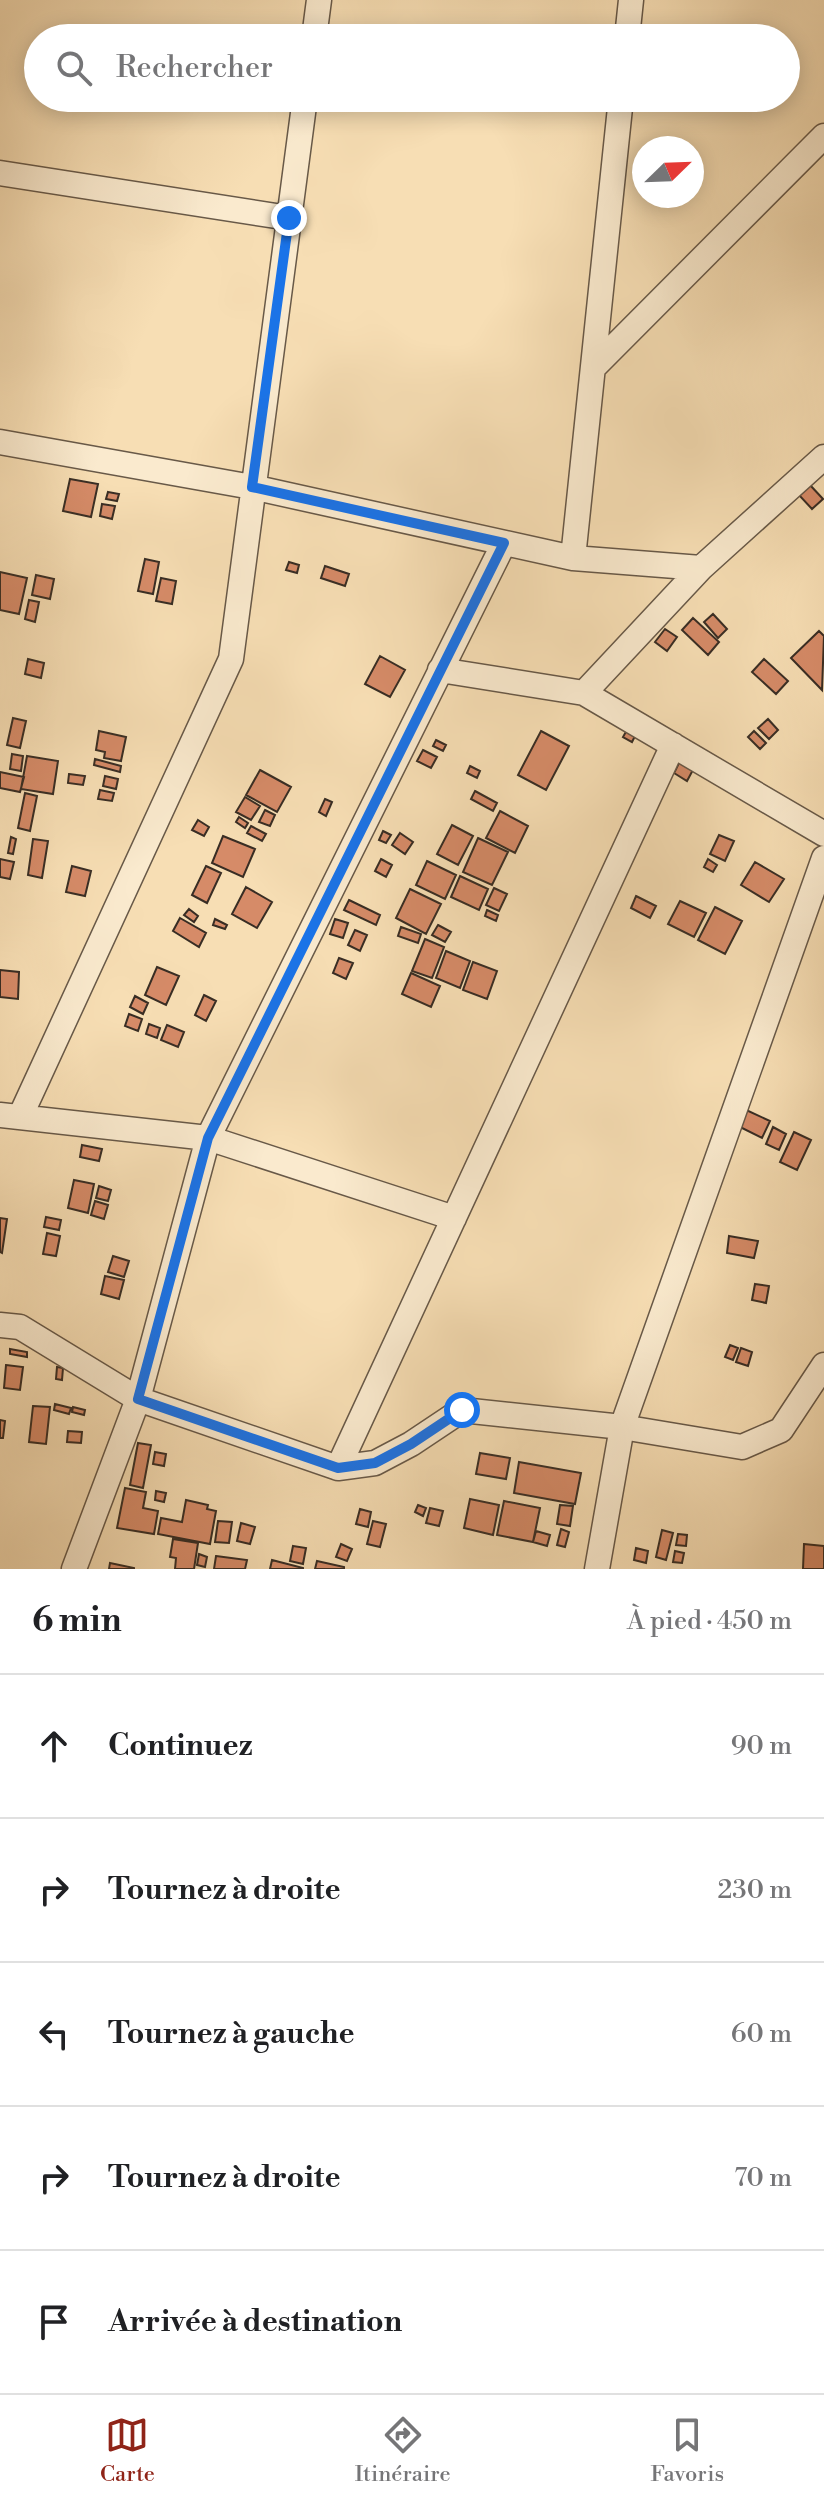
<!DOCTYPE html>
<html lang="fr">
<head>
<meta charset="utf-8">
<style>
  :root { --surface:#fff; --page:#f2f2f2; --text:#202124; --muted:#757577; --line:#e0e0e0; --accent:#8f2418 }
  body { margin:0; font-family:"Libre Bodoni",serif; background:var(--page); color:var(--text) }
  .compass { position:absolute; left:632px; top:136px; width:72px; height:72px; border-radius:50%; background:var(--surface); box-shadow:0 4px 20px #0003; rotate:67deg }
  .stop { position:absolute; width:24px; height:24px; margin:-18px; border:6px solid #1a73e8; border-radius:50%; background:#fff }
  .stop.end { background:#1a73e8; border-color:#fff; box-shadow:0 2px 8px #0008 }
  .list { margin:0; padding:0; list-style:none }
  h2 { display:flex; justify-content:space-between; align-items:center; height:104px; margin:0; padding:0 32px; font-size:34px }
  h2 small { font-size:26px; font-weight:400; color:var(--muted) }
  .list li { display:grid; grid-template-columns:52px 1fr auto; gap:24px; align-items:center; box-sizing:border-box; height:144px; padding:0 32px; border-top:2px solid var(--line) }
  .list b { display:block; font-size:30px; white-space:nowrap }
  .list em { font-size:26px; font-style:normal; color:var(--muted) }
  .icon { flex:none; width:44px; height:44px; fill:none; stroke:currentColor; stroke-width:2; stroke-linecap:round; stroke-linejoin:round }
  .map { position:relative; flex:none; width:824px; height:1569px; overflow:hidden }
  .search { position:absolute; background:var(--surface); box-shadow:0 4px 20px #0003; left:24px; right:24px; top:24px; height:88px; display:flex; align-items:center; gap:20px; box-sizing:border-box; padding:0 28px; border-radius:44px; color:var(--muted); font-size:30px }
  .sheet { height:824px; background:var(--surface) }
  nav { display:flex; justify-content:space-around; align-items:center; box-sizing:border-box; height:112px; border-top:2px solid var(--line); background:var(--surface); font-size:22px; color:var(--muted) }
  nav a { display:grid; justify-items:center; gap:4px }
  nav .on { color:var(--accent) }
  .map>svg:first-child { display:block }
  .building { fill:#d68b68; stroke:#382d24; stroke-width:2 }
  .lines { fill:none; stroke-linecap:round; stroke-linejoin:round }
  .street-casing { stroke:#685948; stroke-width:27 }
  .street { stroke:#faeace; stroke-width:24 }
  .route { stroke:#1a73e8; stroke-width:10 }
</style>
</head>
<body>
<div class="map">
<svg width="824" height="1569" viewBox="0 0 824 1569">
  <rect width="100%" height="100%" fill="#f7deb4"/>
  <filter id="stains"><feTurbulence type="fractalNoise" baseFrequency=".0025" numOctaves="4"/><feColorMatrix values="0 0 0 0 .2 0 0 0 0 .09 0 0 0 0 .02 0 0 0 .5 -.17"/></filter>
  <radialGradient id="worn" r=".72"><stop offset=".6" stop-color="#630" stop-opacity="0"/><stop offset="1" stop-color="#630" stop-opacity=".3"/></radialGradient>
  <path class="building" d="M70,479L98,484L91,517L63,511Z
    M810,485L823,499L812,509L798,494Z
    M108,492L119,494L117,501L106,499Z
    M102,504L115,506L112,519L100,516Z
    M145,559L159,562L153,594L138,591Z
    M289,562L299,565L297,573L286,570Z
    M325,566L349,574L345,586L321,578Z
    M0,572L27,578L19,614L0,610Z
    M36,575L54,579L50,599L32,595Z
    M161,578L176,581L172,604L156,601Z
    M29,600L39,602L35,622L25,619Z
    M713,614L727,629L718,638L704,622Z
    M693,618L719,642L708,655L682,630Z
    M665,629L677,637L667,651L655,642Z
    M819,631L824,636L822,690L791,658Z
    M380,656L405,670L390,697L365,684Z
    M28,659L44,663L41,678L25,674Z
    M764,659L788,681L776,694L752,672Z
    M13,718L26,721L20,748L7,745Z
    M768,719L778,730L769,739L758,728Z
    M628,728L637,732L632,742L623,737Z
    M99,731L126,737L121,761L104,758L105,752L96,750Z
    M541,731L569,746L546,790L518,775Z
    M754,731L766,743L760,749L748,737Z
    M436,740L446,745L443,751L433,746Z
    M423,750L437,757L431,768L417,761Z
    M12,754L23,756L21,771L10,769Z
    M27,756L58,761L53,794L21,789Z
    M95,759L121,766L120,772L94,765Z
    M680,761L694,768L687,781L674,773Z
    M470,766L480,771L477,778L467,773Z
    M260,770L291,787L277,812L246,795Z
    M0,772L24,777L20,792L0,788Z
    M69,774L85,776L83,785L68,783Z
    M105,776L118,779L116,789L103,786Z
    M100,790L114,793L112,801L98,799Z
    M475,791L497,803L493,811L471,799Z
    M25,793L37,796L30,831L18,828Z
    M245,797L260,806L251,820L236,812Z
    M325,799L332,802L326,816L319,812Z
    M265,810L275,815L270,826L259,822Z
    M500,811L528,826L515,853L486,838Z
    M239,817L248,823L245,828L236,822Z
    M198,820L209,827L204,836L192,830Z
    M452,825L473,836L458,865L437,854Z
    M251,826L266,834L262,841L247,833Z
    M383,831L391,835L386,843L379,840Z
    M400,833L413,842L405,854L392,845Z
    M719,835L734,841L725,861L710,854Z
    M223,836L255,849L243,877L212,863Z
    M11,837L16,839L13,854L8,853Z
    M478,838L508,852L492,885L463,872Z
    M33,839L48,841L42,878L28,875Z
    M0,859L14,862L10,879L0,877Z
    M381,859L392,865L386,877L375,871Z
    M708,859L717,865L713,872L704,867Z
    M427,861L456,875L445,899L416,885Z
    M755,862L784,879L769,902L741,885Z
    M72,866L91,871L85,896L66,892Z
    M206,866L221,873L207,903L192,895Z
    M460,876L488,889L479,910L451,897Z
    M246,887L272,902L257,928L232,914Z
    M494,888L507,894L499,911L486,905Z
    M410,889L441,904L426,934L396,918Z
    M636,896L656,906L650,918L631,908Z
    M349,900L380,915L376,925L344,910Z
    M680,901L706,913L694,937L668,924Z
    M715,907L742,921L725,954L698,940Z
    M189,909L198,916L194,922L184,915Z
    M487,910L498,915L496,921L485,916Z
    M180,918L206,933L199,947L173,931Z
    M215,919L227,925L225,929L213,925Z
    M335,919L348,923L343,938L330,934Z
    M438,925L451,932L445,942L432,935Z
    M401,927L421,934L418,943L398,936Z
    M355,930L367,935L360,951L348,945Z
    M425,939L444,947L432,978L412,971Z
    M446,951L470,961L460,988L436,978Z
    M339,958L353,963L346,979L333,973Z
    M473,962L497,971L487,999L463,990Z
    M157,967L179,976L166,1005L145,995Z
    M0,970L19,972L18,999L0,997Z
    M411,973L440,986L431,1007L402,994Z
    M204,995L216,1001L206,1021L195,1015Z
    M135,996L148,1003L143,1014L130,1007Z
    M129,1014L142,1019L138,1031L125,1026Z
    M149,1024L160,1028L157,1038L146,1034Z
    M167,1025L184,1032L178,1047L161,1040Z
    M744,1109L770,1121L762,1138L736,1125Z
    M773,1127L786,1134L779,1150L766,1144Z
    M794,1132L811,1140L797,1170L780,1162Z
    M82,1145L102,1149L99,1161L80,1157Z
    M74,1180L94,1184L88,1213L68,1208Z
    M99,1186L111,1190L108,1201L96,1198Z
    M95,1201L108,1205L104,1219L91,1215Z
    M46,1217L61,1220L59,1230L44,1227Z
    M0,1218L7,1219L2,1253L0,1252Z
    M47,1233L60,1236L56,1256L43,1254Z
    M729,1236L758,1241L754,1258L727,1253Z
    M113,1256L129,1261L124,1277L108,1272Z
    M105,1276L124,1280L119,1299L101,1294Z
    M755,1284L769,1286L766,1303L752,1300Z
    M730,1345L738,1348L733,1360L725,1357Z
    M741,1348L752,1352L748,1366L736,1362Z
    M10,1349L27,1352V1357L10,1354Z
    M6,1365L23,1367L20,1390L4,1388Z
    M57,1367L63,1368L62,1380L56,1379Z
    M55,1404L71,1408L69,1414L54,1410Z
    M33,1406L50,1407L46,1444L29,1442Z
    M73,1407L85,1410L84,1415L72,1412Z
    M0,1420L5,1421L3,1438H0Z
    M68,1431L82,1432L81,1443L67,1442Z
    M138,1443L151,1445L143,1488L130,1485Z
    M155,1452L166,1454L164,1466L153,1464Z
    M480,1453L510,1458L506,1479L476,1474Z
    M519,1462L581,1473L575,1504L514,1493Z
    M125,1488L146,1492L143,1508L158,1511L154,1534L117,1528Z
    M156,1491L166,1493L164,1502L155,1500Z
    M470,1499L499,1505L493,1535L464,1528Z
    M186,1500L208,1505L207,1509L216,1511L210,1544L158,1534L161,1518L182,1522Z
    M504,1501L540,1508L533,1542L497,1535Z
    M418,1505L426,1508L423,1516L415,1512Z
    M560,1505L573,1506L570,1526L557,1524Z
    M430,1508L443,1511L439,1526L426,1523Z
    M360,1509L371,1512L368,1527L356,1524Z
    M218,1521L232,1522L229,1543L215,1542Z
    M373,1521L386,1524L380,1547L367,1544Z
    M241,1523L255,1527L250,1544L237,1541Z
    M561,1529L569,1532L565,1547L557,1545Z
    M662,1530L673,1533L666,1560L656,1557Z
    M536,1531L550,1535L547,1546L533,1542Z
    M678,1534L687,1535L686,1546L676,1545Z
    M173,1539L198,1543L194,1569H175L176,1558L170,1557Z
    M341,1544L352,1549L347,1561L336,1557Z
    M804,1544L824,1546V1569H803Z
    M293,1546L306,1548L303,1564L290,1561Z
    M636,1548L648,1551L646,1563L634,1560Z
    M675,1551L684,1553L682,1563L673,1562Z
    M199,1554L207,1557L205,1567L197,1565Z
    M216,1556L247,1560L245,1569H214Z
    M272,1560L303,1568V1569H270Z
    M317,1561L344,1567V1569H315Z
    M110,1563L134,1568V1569H109Z"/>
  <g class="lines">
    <g class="street-casing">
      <path id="street" d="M314,38L319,0
        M627,38L631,0
        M0,173L289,218
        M593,368L824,136
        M0,442L252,487L573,558L701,568
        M573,558L621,98
        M440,670L584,693L824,834
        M584,693L701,568L824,457
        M0,1115L208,1138L454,1218
        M20,1117L231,659L305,98
        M0,1325L20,1327L138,1399L208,1138L504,543
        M338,1468L673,745
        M74,1569L138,1399L338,1468L375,1463L411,1444L462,1410L622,1427L742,1447L781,1430L824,1365
        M597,1569L622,1427L824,858"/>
    </g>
    <use href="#street" class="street"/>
  </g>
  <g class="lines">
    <path class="route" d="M289,218L252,487L504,543L208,1138L138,1399L338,1468L375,1463L411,1444L462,1410"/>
  </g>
  <rect width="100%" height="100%" filter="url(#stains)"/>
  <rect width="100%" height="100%" fill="url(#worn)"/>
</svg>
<svg class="compass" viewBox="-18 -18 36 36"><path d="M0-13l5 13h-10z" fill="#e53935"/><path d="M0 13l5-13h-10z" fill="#757577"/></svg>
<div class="stop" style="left:462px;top:1410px"></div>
<div class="stop end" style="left:289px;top:218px"></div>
<div class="search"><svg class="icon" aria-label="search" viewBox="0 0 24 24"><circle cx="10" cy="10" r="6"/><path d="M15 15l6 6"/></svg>Rechercher</div>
</div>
<section class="sheet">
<h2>6 min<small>À pied · 450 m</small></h2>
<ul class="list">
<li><svg class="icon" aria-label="ahead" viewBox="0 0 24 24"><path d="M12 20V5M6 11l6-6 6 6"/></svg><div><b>Continuez</b></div><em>90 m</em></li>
<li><svg class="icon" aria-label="right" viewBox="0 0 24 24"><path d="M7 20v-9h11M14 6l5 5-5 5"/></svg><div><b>Tournez à droite</b></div><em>230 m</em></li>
<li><svg class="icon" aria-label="left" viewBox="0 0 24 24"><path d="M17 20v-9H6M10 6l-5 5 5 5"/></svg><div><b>Tournez à gauche</b></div><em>60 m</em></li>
<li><svg class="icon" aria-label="right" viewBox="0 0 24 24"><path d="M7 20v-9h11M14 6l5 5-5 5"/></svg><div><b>Tournez à droite</b></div><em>70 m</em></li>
<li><svg class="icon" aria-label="arrive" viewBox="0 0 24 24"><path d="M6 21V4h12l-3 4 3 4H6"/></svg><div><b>Arrivée à destination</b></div></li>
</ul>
</section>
<nav>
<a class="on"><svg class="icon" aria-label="map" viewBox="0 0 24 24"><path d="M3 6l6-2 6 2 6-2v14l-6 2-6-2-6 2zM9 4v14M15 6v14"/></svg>Carte</a>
<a><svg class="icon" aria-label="directions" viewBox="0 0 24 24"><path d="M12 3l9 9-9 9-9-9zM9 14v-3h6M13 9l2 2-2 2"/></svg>Itinéraire</a>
<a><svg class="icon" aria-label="saved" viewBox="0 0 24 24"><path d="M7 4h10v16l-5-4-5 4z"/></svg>Favoris</a>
</nav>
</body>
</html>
